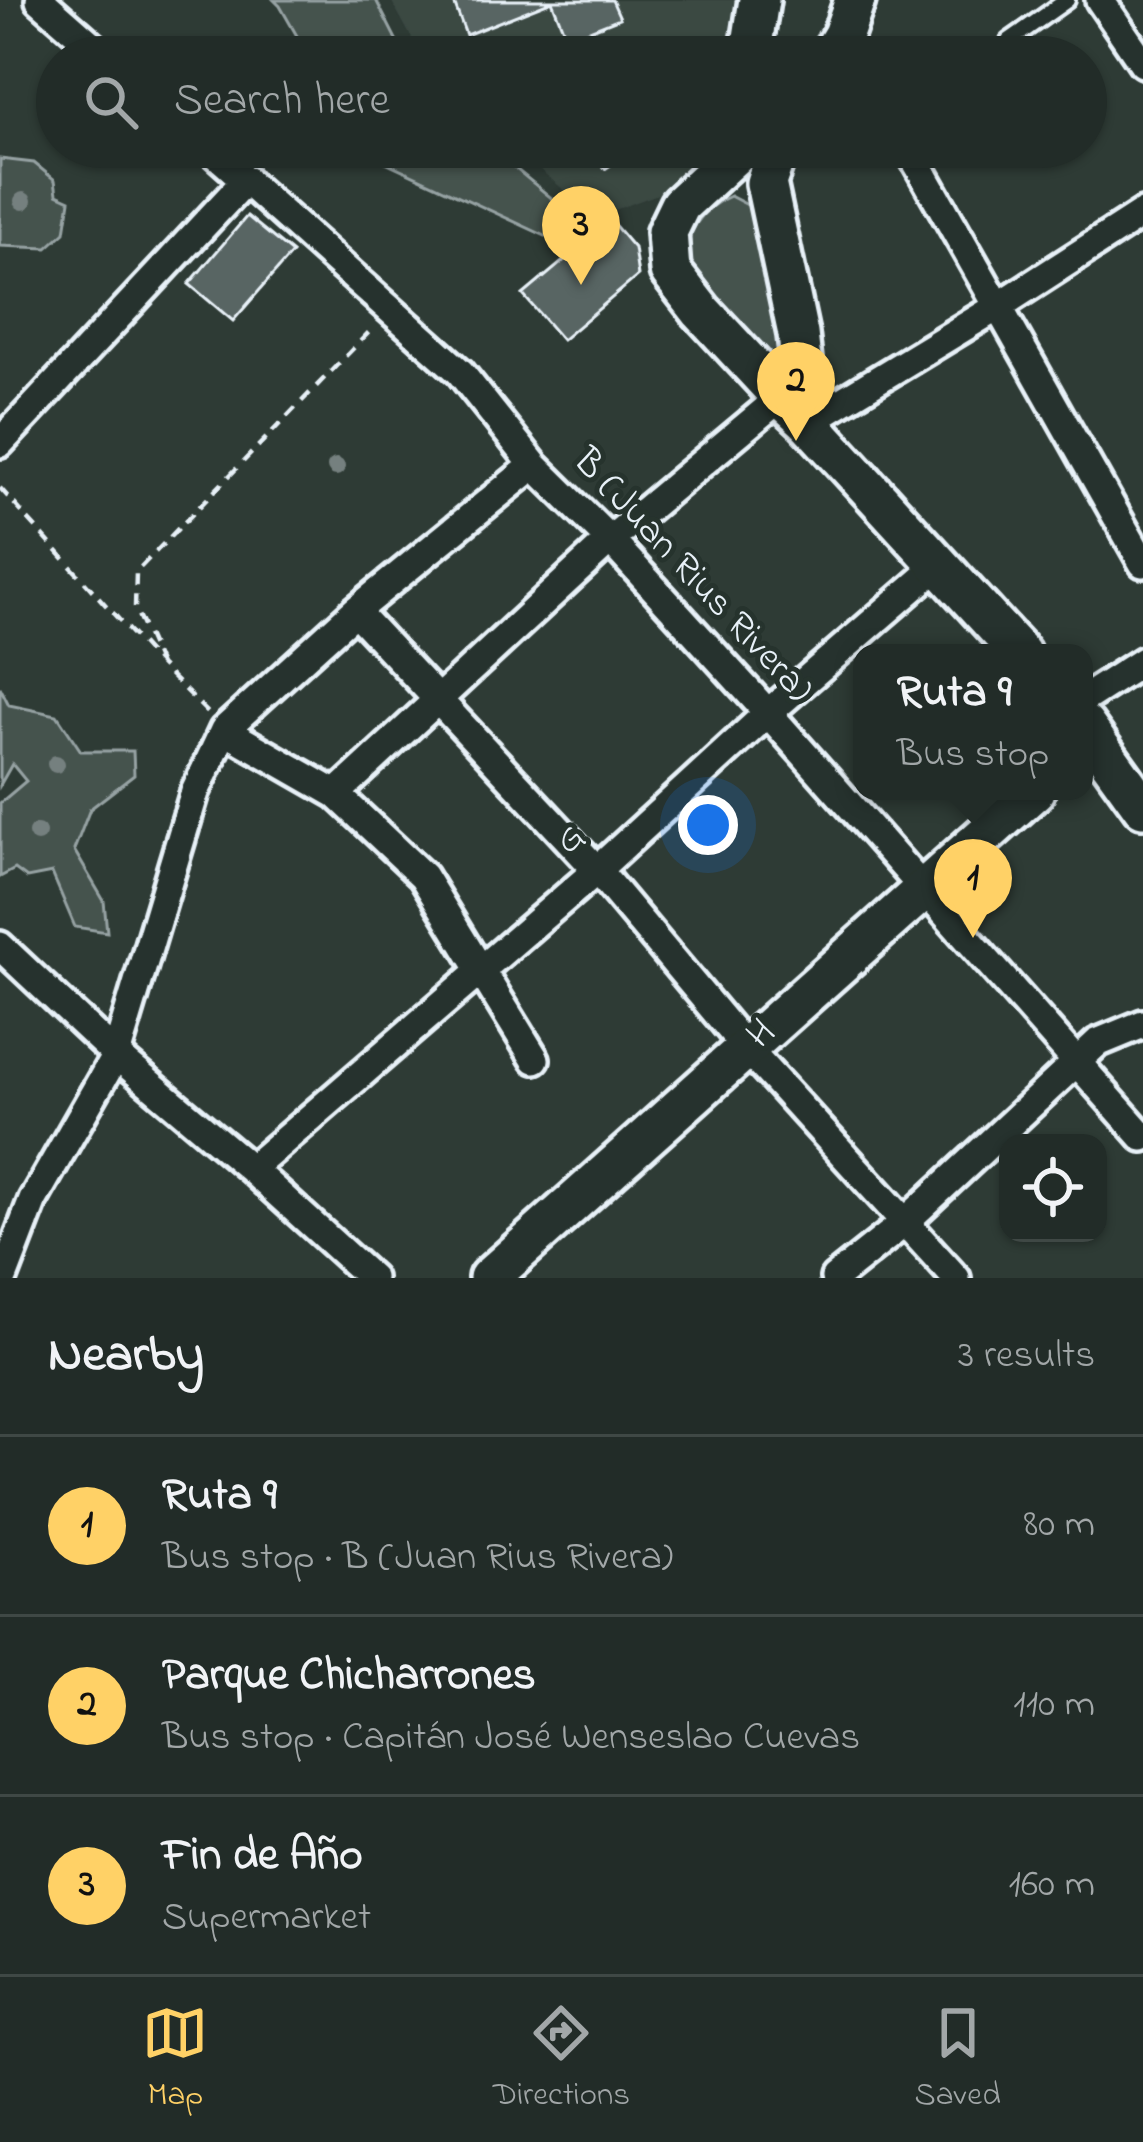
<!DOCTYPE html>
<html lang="en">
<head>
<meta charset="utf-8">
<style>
  :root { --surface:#222c28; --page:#2a3430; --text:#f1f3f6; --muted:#a2a7a8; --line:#3f4845; --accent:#ffd166 }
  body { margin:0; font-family:"Indie Flower",sans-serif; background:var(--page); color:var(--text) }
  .controls { position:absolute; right:36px; bottom:36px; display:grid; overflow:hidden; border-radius:24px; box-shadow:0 3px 9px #0004 }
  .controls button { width:108px; height:108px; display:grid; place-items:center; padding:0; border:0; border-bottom:3px solid var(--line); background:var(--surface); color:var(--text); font:60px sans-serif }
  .you { position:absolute; left:708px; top:825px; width:42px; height:42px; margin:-30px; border:9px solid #fff; border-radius:50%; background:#1a73e8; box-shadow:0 0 0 18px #1a73e833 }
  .badge { display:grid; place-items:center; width:78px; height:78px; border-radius:50%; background:var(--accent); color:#111; font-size:39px; font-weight:700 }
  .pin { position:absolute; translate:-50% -99px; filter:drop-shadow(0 3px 6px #0008) }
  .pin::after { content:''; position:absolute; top:63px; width:42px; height:36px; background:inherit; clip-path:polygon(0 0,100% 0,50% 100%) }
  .popup { position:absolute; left:853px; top:644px; width:240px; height:156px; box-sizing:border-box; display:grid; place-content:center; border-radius:24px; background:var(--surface); filter:drop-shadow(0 3px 9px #0005); font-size:39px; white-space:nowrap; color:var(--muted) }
  .popup b { font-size:45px; color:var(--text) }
  .popup::after { content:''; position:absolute; left:50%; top:100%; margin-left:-24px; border:24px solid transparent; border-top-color:var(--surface) }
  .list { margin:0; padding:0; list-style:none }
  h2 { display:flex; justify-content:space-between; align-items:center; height:156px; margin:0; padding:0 48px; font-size:51px }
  h2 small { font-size:39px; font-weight:400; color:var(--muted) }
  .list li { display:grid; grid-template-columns:78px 1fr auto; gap:36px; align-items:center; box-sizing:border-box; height:180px; padding:0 48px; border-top:3px solid var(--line) }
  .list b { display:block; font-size:45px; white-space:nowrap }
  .list p { margin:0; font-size:39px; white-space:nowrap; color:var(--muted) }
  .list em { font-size:39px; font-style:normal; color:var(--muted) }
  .icon { flex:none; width:66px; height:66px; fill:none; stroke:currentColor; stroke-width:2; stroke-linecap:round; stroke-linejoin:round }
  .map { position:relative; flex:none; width:1143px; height:1278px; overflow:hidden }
  .search { position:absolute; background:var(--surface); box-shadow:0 3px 9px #0004; left:36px; right:36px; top:36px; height:132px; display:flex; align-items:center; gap:30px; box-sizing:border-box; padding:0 42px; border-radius:66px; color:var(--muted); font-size:45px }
  .sheet { height:696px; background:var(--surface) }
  nav { display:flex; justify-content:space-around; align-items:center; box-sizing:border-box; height:168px; border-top:3px solid var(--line); background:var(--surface); font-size:33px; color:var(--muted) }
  nav a { display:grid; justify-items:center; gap:6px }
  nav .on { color:var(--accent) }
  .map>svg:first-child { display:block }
  .built { fill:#3b4843 }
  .green { fill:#45524e; stroke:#96a2a3; stroke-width:3 }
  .building { fill:#596563; stroke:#e8f1f8; stroke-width:3 }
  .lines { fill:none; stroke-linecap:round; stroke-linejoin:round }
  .lane-casing { stroke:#e8f1f8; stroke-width:22 }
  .street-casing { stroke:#e8f1f8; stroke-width:36 }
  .secondary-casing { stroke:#e8f1f8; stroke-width:48 }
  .path { stroke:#e8f1f8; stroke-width:4.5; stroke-dasharray:12 9; stroke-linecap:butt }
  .lane { stroke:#26332d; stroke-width:14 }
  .street { stroke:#26332d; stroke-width:27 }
  .secondary { stroke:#26332d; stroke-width:39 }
  .tree { fill:#75807f }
  .labels { text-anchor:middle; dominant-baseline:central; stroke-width:10; stroke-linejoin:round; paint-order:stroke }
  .street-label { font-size:39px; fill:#e8f1f8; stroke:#26332d }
</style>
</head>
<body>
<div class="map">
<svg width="1143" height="1278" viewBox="0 0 1143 1278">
  <rect width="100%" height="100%" fill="#2e3b35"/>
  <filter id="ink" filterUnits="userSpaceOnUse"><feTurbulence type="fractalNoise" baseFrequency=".00833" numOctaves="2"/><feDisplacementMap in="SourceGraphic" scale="24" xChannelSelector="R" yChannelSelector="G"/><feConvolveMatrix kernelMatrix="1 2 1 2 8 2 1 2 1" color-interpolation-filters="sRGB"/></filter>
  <g filter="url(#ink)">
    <path class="built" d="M391,0H743L730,57H422Z
      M513,147H705L682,185L596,217Z"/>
    <path class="green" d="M274,0H376L405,57H309L280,6Z
      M361,147H489L576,218L552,239L364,152Z
      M0,159L34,163L55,180L57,194L70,200L65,232L47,248L0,246Z
      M730,196L755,209L791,367L774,378L686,264C684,234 702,207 730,196Z
      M0,687L9,705L57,715L81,751H133L134,775L90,809L74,850L104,901L107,932L75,927L52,873L27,878L15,869L0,877V803L26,781L12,764L0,785Z"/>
    <path class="building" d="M453,0H612L620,18L567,39L552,1L466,35Z
      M594,147H638L605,169L592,149Z
      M247,216L292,253L233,321L189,284Z
      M611,221L634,248L638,276L562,340L523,295Z"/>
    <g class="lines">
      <g class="lane-casing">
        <path id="lane" d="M1009,41L1067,0"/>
      </g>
      <g class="street-casing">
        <path id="street" d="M40,0L105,57
          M1100,0L1143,63
          M208,147L460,372L534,465L610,540L768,713L1143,1137
          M908,147L1143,563
          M808,422L999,306L1143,213
          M0,443L246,180
          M355,611L597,870L747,1049L956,1278
          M1084,699L1143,661
          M224,730L336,794L423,876L535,1059
          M336,794L610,540L781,397
          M0,946L116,1055L251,1169L371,1278
          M251,1169L597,870L768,713L939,565
          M3,1278L33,1200L116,1055L195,792L224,730L355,611L534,465
          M835,1278L904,1223L1097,1043L1143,1024"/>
      </g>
      <g class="secondary-casing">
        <path id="secondary" d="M750,57L759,0
          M830,57L843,35L855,0
          M735,147L734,155L680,205L667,232L670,271L701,311L781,397L808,422L1020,653
          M778,147L766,183L798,334L808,422
          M1084,725L1143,807
          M489,1278L1034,791"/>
      </g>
      <path class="path" d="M0,488L160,665L208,713
        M160,665L135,608L136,572L373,328"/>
      <use href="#lane" class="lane"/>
      <use href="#street" class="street"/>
      <use href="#secondary" class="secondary"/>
    </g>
    <g class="tree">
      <circle cx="23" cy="201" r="9"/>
      <circle cx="336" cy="467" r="9"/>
      <circle cx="56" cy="764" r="9"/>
      <circle cx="37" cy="833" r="9"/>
    </g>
  </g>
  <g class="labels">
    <g class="street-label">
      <text transform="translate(692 576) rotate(47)">B (Juan Rius Rivera)</text>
      <text transform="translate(571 840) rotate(-41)">G</text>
      <text transform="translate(762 1035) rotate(-42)">H</text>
    </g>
  </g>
</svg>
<div class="controls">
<button><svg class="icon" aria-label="locate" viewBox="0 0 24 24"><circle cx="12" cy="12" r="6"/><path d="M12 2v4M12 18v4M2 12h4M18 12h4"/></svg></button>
</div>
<div class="you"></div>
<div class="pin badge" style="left:973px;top:938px">1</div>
<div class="popup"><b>Ruta 9</b>Bus stop</div>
<div class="pin badge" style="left:796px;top:441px">2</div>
<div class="pin badge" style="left:581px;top:285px">3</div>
<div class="search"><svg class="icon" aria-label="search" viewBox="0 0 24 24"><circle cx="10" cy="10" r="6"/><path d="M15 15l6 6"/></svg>Search here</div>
</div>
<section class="sheet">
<h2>Nearby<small>3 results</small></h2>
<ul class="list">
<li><span class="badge">1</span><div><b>Ruta 9</b><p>Bus stop · B (Juan Rius Rivera)</p></div><em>80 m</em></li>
<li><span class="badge">2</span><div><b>Parque Chicharrones</b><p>Bus stop · Capitán José Wenseslao Cuevas</p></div><em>110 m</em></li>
<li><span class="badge">3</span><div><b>Fin de Año</b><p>Supermarket</p></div><em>160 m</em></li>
</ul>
</section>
<nav>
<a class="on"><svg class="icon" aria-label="map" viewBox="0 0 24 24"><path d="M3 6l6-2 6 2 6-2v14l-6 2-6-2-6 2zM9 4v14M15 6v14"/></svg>Map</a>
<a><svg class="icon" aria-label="directions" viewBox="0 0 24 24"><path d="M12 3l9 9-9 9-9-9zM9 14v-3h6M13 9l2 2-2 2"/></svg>Directions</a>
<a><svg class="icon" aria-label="saved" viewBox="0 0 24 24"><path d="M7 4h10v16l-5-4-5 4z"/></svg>Saved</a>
</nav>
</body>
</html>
